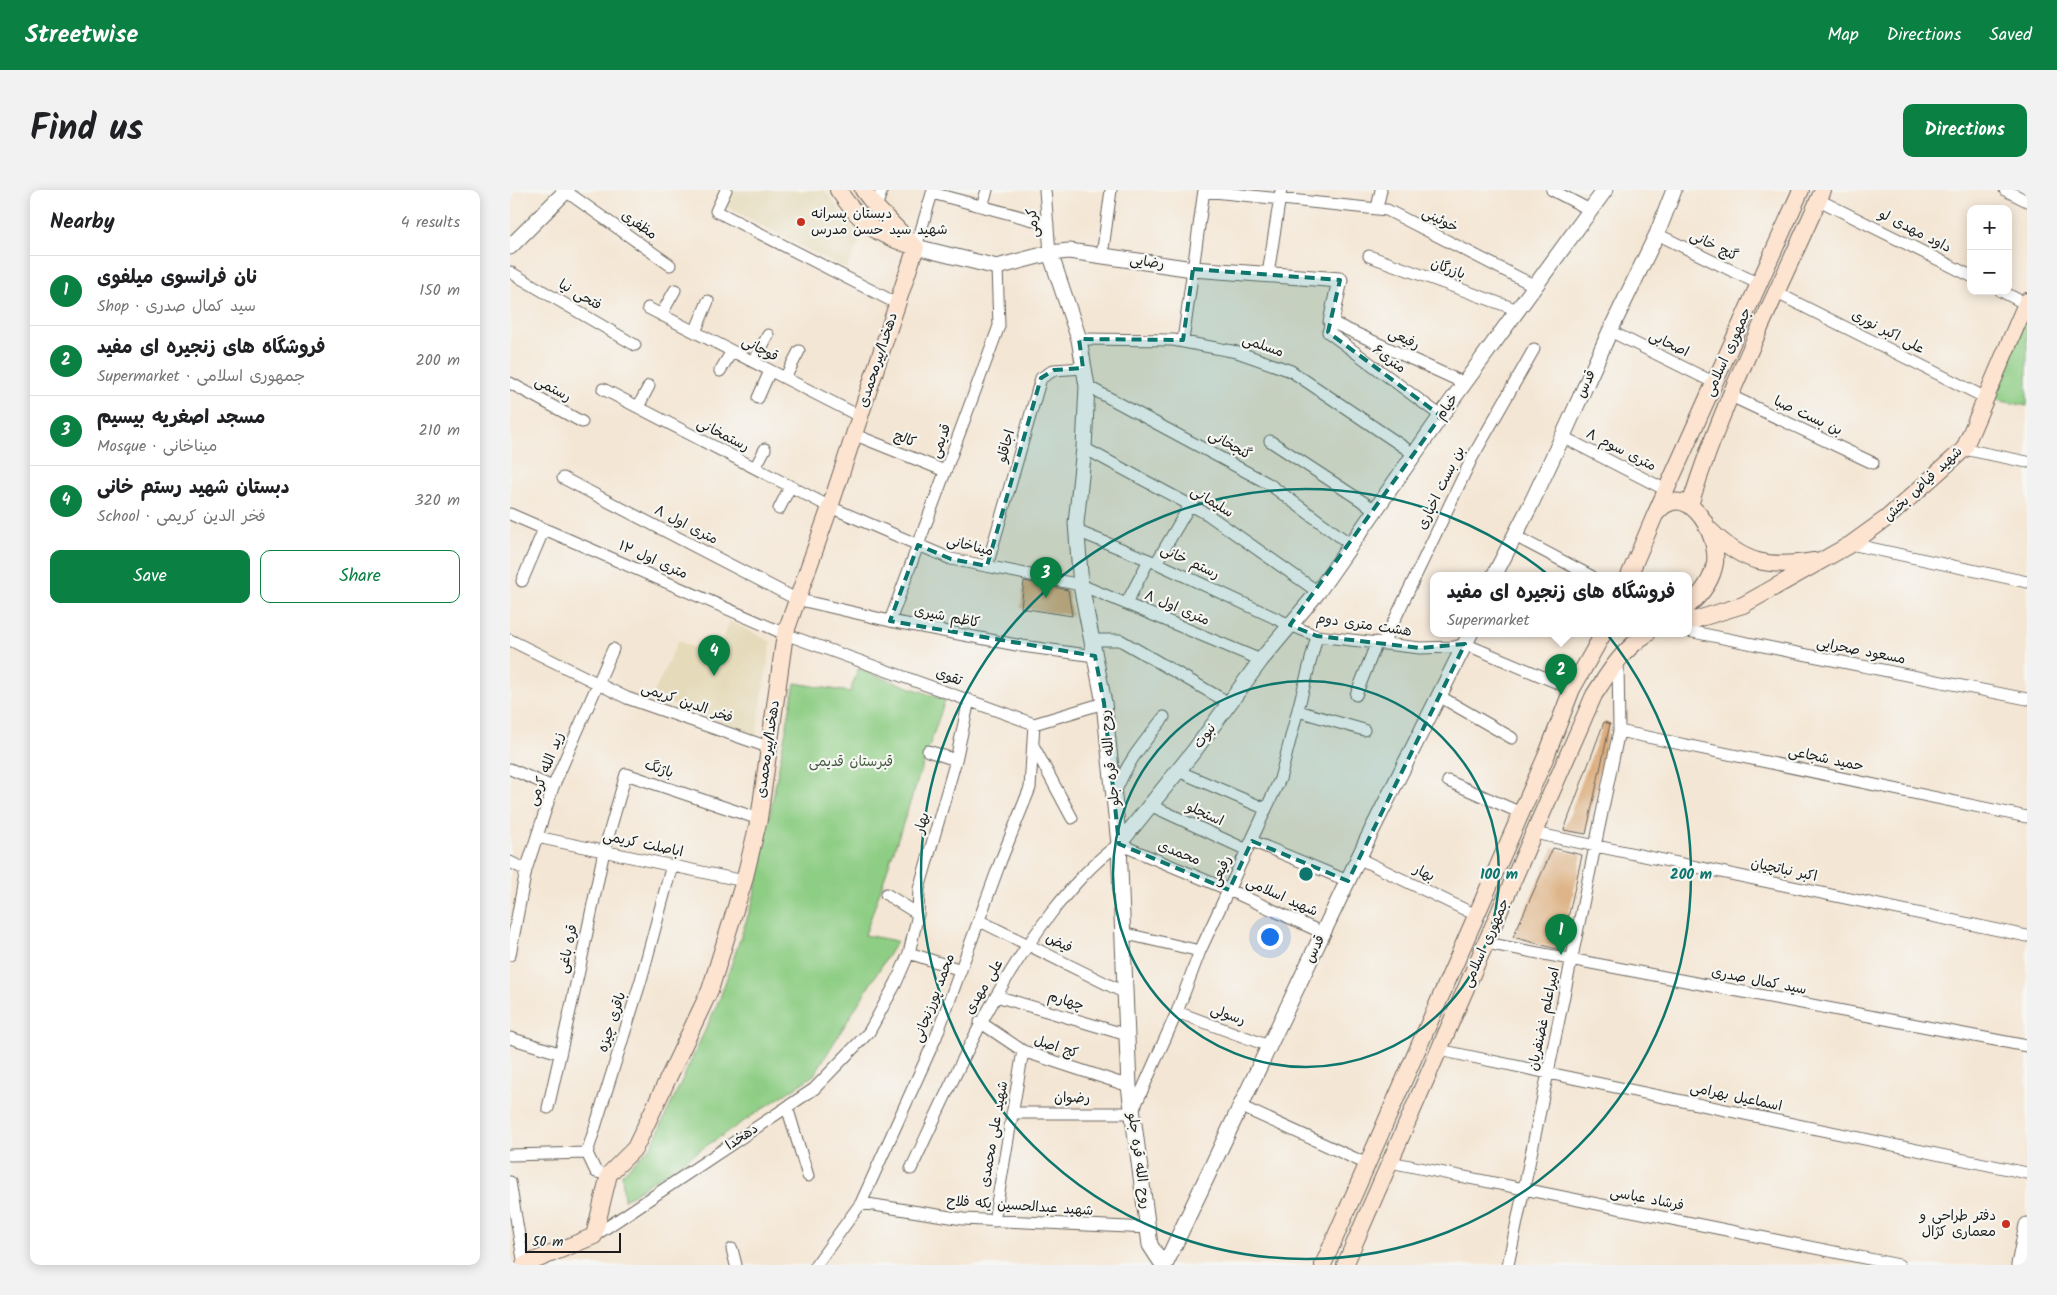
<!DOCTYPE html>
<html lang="en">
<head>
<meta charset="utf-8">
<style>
  :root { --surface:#fff; --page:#f2f2f2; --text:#202124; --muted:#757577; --line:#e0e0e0; --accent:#0b8043 }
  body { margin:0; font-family:Kalam,"Playpen Sans Arabic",sans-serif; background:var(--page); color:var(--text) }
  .controls { position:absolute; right:15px; top:15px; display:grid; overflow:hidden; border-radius:10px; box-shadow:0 2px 12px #0003 }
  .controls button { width:45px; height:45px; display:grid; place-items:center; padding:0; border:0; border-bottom:1px solid var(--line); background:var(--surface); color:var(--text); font:25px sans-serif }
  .scale { position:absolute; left:15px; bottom:12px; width:96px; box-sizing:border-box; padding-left:5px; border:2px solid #1c1c1c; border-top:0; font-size:14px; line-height:18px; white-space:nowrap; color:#1c1c1c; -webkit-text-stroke:4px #f6f6f2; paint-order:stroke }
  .you { position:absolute; left:759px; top:746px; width:18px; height:18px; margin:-12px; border:4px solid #fff; border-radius:50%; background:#1a73e8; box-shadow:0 0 0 8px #1a73e833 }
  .badge { display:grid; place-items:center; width:32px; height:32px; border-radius:50%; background:var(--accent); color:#fff; font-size:16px; font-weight:700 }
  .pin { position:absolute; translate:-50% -41px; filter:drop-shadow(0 1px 2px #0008) }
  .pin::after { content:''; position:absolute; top:26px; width:18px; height:15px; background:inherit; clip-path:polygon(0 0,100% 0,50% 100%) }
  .popup { position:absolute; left:920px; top:382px; width:262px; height:65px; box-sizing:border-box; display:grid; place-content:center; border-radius:10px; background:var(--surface); filter:drop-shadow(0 1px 4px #0005); font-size:16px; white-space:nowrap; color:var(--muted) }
  .popup b { font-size:19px; color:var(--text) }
  .popup::after { content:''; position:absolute; left:50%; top:100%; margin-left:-10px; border:10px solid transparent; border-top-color:var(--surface) }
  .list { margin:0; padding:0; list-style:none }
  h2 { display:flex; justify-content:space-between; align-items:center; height:65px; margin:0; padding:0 20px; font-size:21px }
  h2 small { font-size:16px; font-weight:400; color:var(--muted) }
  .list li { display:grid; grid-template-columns:32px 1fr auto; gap:15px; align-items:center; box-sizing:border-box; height:70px; padding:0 20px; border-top:1px solid var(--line) }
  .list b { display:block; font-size:19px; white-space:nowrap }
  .list p { margin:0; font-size:16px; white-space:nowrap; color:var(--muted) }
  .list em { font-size:16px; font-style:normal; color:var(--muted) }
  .actions { display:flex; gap:10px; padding:15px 20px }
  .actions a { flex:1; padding:11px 0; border:1px solid var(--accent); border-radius:10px; text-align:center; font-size:18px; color:var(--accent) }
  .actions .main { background:var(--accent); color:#fff }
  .map { position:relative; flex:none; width:1517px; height:1075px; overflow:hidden; border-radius:10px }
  header { display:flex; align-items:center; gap:30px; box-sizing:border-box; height:70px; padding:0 25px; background:var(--accent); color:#fff }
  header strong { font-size:24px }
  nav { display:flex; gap:28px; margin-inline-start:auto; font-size:18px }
  .intro { display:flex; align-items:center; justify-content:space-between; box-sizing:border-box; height:120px; padding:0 30px }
  h1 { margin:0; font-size:35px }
  .button { padding:12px 22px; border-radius:10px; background:var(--accent); color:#fff; font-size:18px; font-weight:700 }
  main { display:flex; gap:30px; padding:0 30px }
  aside { flex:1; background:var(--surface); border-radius:10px; box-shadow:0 2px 12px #0003 }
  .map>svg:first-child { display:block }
  .built { fill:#e5daba }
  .green { fill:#8ecd84; stroke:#557450 }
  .building { fill:#dbac7c }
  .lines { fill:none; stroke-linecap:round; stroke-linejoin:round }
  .minor-casing { stroke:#68635c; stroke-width:13 }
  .tertiary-casing { stroke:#68635c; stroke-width:17 }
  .secondary-casing { stroke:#68635c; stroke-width:18 }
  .minor { stroke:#fff; stroke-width:11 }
  .tertiary { stroke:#fff; stroke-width:15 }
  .secondary { stroke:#fde4d1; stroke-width:16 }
  .marked { fill:#0f766e; fill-opacity:0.2; stroke:#0f766e; stroke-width:4; stroke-dasharray:10 6; stroke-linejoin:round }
  .ring { fill:none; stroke:#0f766e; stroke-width:2.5 }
  .poi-dot { fill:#c8321e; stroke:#f6f6f2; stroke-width:2 }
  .labels { text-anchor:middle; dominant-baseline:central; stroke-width:4.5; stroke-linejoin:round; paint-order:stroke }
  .poi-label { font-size:14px; fill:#1c1c1c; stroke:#f6f6f2; text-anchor:start }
  .street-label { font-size:14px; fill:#1c1c1c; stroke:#f6f6f2 }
  .park-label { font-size:14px; fill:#445a40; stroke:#f6f6f2 }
  .centre { fill:#0f766e; stroke:#f6f6f2; stroke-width:2.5 }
  .ring-label { font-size:15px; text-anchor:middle; font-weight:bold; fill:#0f766e; stroke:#f6f6f2; stroke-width:4.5; stroke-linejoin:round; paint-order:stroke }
</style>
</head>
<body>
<header>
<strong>Streetwise</strong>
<nav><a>Map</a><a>Directions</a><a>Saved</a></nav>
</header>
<div class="intro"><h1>Find us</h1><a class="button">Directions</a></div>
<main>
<aside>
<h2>Nearby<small>4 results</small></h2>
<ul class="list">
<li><span class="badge">1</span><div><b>نان فرانسوی میلفوی</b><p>Shop · سید کمال صدری</p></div><em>150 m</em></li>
<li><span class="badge">2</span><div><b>فروشگاه های زنجیره ای مفید</b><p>Supermarket · جمهوری اسلامی</p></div><em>200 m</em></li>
<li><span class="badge">3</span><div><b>مسجد اصغریه بیسیم</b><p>Mosque · میناخانی</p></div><em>210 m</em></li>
<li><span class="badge">4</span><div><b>دبستان شهید رستم خانی</b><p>School · فخر الدین کریمی</p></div><em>320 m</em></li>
</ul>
<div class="actions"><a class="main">Save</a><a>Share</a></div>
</aside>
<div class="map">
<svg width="1517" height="1075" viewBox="0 0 1517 1075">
  <rect width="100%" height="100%" fill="#f6f6f2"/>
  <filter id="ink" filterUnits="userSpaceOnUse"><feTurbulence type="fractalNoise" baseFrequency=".02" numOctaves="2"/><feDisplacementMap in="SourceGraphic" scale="10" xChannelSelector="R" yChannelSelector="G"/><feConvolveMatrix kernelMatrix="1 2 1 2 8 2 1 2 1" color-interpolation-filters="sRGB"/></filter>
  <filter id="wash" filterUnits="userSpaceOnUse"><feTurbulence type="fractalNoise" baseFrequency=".0096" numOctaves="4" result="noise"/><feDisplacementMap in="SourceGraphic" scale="20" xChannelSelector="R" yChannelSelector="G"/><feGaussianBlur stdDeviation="1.12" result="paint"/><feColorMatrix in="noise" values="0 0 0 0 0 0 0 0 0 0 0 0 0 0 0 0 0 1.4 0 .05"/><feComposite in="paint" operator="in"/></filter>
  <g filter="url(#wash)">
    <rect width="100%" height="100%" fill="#f4e6d4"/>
    <path class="built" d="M220,0H314L351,49L336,79L213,15Z
      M220,431L261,452L246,545L142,507L168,451L205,466Z"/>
    <path class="green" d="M1517,119V216L1476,208Z
      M348,479L435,510L355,745L387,751L304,885L114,1010L112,984L142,955L210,808L243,711L285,493L340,502Z"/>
    <g id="blocks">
      <path class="building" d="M514,391L558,400L562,426L511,418Z
        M1094,532L1100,534L1076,644L1054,640Z
        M1043,658L1072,665L1051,760L1003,747Z"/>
    </g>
  </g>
  <g filter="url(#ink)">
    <use href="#blocks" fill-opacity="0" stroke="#68635c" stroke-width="1"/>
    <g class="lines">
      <g class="minor-casing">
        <path id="minor" d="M54,0L160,75
          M216,0L206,21L386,113
          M535,0L540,63
          M1042,0L1080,20
          M1495,0L1517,11
          M694,1L877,20L1025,96
          M422,3L538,34
          M1309,10L1461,86
          M472,16L477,0
          M366,17L372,0
          M867,18L871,0
          M1147,44L1249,94
          M406,57L423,0
          M592,66L601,0
          M859,66L1008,120
          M0,82L125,155
          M758,84L771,0
          M1491,101L1516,114
          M1267,103L1476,208
          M138,118L349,226
          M151,125L165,100
          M1100,141L1205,193
          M185,142L198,111
          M569,149L663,150L727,162L781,181L904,264
          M673,151L694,0
          M244,172L258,145
          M210,181L222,161
          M275,188L289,161
          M0,193L72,232
          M577,196L759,294L840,354
          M93,199L320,317L441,369L571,395L751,470
          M1221,206L1363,273
          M248,208L260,181
          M128,217L139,196
          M931,226L818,142L821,132L954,193
          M343,244L435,281
          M1053,247L1156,300
          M760,251L864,319
          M574,258L697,324L808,402
          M1454,259L1517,272
          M245,278L255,259
          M53,288L286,409L380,431L512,456L585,466
          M269,319L280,297
          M0,324L275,444L524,534L594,513
          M567,341L651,375L780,435L807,446L910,458L944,457L955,454L1062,499
          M1005,346L1081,386
          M1341,354L1517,392
          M646,373L680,315
          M477,376L531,188L544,180L573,178
          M12,391L34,339
          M616,414L639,370
          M380,431L489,136L487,77
          M1178,441L1517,509
          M0,450L117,508L258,557
          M582,450H610L719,513
          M873,454L962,268L1024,159
          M846,505L867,452
          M929,506L1002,548
          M788,521L854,540
          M1109,541L1517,627
          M523,555L562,628
          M418,561L446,570
          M0,579L43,597
          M668,581L756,619
          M938,591L1011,623
          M605,603C618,570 633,554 654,527
          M640,615L737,660
          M1024,643L1517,746
          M27,647L234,691
          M742,651L838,691
          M848,668L966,725
          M0,672L16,680
          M376,704L408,724
          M470,731L615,803
          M612,743L690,761
          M976,753L1517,856
          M399,763L451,780
          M0,765L16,680L43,597L103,459
          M486,806L617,845
          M667,822L759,856
          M470,832L513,861L619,896
          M0,848L49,863
          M929,860L1517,983
          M730,916L857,974
          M277,917L298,986
          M38,918L69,781L94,661L116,584L249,629
          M502,923H622L667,822L690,761L770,589L807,446
          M0,965L77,963
          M880,972L1389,1075
          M401,979C443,890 481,800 542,722C562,697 582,673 609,654L719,700L813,743
          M99,984L86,982L77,963L131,790L162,675
          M0,992L14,1075
          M351,1013L453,1029L638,1038
          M484,1031L513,861
          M84,1046L304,899L359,842L386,793L399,763L408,724L409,699L446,570L459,510
          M222,1059L226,1075
          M306,1075L351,1013L426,847L491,670L520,598L524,534
          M998,1075L1109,541L1108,470"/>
      </g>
      <g class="tertiary-casing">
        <path id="tertiary" d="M0,57L57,0
          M406,57L487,77L540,63L559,61L683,79L830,90L821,132
          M540,63L569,149L577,196L574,258L566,333L571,395L594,513L609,654L619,896L640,1055L653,1075
          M984,386L1020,316L1057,237L1100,141L1147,44L1164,0
          M609,654L684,561L751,470L808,402L945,206L1095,0
          M655,1075L859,646L960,444
          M1509,1075L1517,1035"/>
      </g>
      <g class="secondary-casing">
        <path id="secondary" d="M328,0C351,34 366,45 406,57
          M353,0L366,17L404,56
          M1180,315C1214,206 1267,104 1313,0
          M1145,325L1291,0
          M1200,340C1234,374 1258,378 1304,371
          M1119,386L1145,325C1175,285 1209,343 1205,373C1202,391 1191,405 1178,416
          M1178,432L1233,415L1341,354L1377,328L1454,259L1517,111
          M14,1075L84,1046L99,984L125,958L200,800L234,691L249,629L275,444L320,317L406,57
          M813,1075L1037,564L1062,499L1093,444
          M835,1075L1084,505C1099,482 1113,459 1137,444"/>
      </g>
      <use href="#minor" class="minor"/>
      <use href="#tertiary" class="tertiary"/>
      <use href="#secondary" class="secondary"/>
    </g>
  </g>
  <path class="marked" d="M683,79L830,90L818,142L931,226L780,435L807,446L910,458L955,454L838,691L742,651L719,700L609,654L594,513L585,466L380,431L408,355L441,369L477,376L531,188L544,180L573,178L569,149L673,150Z"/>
  <g class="ring">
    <circle cx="796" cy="684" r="193"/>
    <circle cx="796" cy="684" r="385"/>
  </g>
  <g class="poi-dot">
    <circle cx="291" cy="32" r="5"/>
    <circle cx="1496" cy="1034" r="5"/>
  </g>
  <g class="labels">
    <g class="poi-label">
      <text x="301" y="24">دبستان پسرانه<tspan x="301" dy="16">شهید سید حسن مدرس</tspan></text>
      <text x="1486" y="1026" text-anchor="end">دفتر طراحى و<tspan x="1486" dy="16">معمارى کژال</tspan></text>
    </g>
    <g class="street-label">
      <text transform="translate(930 30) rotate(27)">خوئینی</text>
      <text transform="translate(523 33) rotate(-95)">کرمی</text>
      <text transform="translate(129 35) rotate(35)">مظفری</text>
      <text transform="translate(1405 41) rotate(27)">داود مهدی لو</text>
      <text transform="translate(1204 56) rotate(26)">گنج خانی</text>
      <text transform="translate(637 72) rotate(8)">رضایی</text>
      <text transform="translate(938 79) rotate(20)">بازرگان</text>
      <text transform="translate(70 105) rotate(30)">فتحی نیا</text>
      <text transform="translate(1378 142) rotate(27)">علی اکبر نوری</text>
      <text transform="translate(894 149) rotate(25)">رفیعی</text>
      <text transform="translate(1159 154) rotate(26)">اصحابی</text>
      <text transform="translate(753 156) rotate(19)">مسلمی</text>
      <text transform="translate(250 159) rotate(27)">قوچانی</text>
      <text transform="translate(1218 162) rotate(-66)">جمهوری اسلامی</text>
      <text transform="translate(879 169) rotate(37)">۶متری</text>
      <text transform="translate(368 170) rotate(-72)">دهخدا/پیرمحمدی</text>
      <text transform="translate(1076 194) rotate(-66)">قدس</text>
      <text transform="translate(43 199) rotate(28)">رستمی</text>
      <text transform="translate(937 217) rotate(-54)">خیام</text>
      <text transform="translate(1298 226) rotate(25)">بن بست صبا</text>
      <text transform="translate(213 245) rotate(27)">رستمخانی</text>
      <text transform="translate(395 249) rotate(22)">کالج</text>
      <text transform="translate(431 251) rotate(-70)">قدیمی</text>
      <text transform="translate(720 255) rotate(29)">گنجخانی</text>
      <text transform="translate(496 256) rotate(-74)">اجاقلو</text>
      <text transform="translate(1111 260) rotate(27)">۸ متری سوم</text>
      <text transform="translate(1413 294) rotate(-43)">شهید فیاض بخش</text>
      <text transform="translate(931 298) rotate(-64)">بن بست اخباری</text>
      <text transform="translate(702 312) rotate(31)">سلیمانی</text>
      <text transform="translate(176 335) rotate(27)">۸ متری اول</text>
      <text transform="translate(460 356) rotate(14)">میناخانی</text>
      <text transform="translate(143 370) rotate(24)">۱۲ متری اول</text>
      <text transform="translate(680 372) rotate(25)">رستم خانی</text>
      <text transform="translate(667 418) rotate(23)">۸ متری اول</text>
      <text transform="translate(437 427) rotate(11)">کاظم شیری</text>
      <text transform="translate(854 435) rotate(8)">هشت متری دوم</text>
      <text transform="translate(1351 461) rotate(11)">مسعود صحرایی</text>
      <text transform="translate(439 487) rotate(20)">تقوی</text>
      <text transform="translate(177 513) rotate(19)">فخر الدین کریمی</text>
      <text transform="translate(695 546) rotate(-53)">نبوت</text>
      <text transform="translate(258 559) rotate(-82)">دهخدا/پیرمحمدی</text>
      <text transform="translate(600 568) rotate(-96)">روح الله قره جلو</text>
      <text transform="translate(1316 569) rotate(12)">حمید شجاعی</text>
      <text transform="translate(36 579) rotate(-69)">زید الله کرمی</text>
      <text transform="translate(149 579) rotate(19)">باژنگ</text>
      <text transform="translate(695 624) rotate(25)">استجلو</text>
      <text transform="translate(412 633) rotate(-74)">بهار</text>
      <text transform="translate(133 654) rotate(12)">اباصلت کریمی</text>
      <text transform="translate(669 663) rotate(22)">محمدی</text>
      <text transform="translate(1274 680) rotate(12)">اکبر نباتچیان</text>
      <text transform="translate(711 681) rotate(-65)">رفیعی</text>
      <text transform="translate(914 683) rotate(26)">بهار</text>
      <text transform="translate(772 707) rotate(24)">شهید اسلامی</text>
      <text transform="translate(549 753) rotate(26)">فیض</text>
      <text transform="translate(976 753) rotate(-66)">جمهوری اسلامی</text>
      <text transform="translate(58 759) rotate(-78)">قره باغی</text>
      <text transform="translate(805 759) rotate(-65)">قدس</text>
      <text transform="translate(1249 791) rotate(11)">سید کمال صدری</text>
      <text transform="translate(474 797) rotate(-59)">علی مهدی</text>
      <text transform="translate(424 808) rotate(-69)">محمد پورزنجانی</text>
      <text transform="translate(556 811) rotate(17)">چهارم</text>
      <text transform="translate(718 825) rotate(20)">رسولی</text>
      <text transform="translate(1034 829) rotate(-78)">امیراعلم غضنفریان</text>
      <text transform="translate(102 832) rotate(-72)">باقری چیزه</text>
      <text transform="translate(546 857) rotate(18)">کج اصل</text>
      <text transform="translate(1226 907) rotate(12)">اسماعیل بهرامی</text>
      <text x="562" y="908">رضوان</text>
      <text transform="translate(484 944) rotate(-80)">شهید علی محمدی</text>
      <text transform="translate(232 947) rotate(-34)">دهخدا</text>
      <text transform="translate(629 971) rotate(82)">روح الله قره جلو</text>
      <text transform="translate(1137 1009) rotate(11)">فرشاد عباسی</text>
      <text transform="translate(510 1016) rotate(4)">شهید عبدالحسین یکه فلاح</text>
    </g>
    <g class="park-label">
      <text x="341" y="572">قبرستان قدیمى</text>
    </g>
  </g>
  <circle cx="796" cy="684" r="8" class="centre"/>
  <g class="ring-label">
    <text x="989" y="689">100 m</text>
    <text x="1181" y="689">200 m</text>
  </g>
</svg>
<div class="controls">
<button>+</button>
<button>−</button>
</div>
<div class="scale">50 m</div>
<div class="you"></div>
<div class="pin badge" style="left:1051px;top:765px">1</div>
<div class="pin badge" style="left:1051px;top:505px">2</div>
<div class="popup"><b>فروشگاه های زنجیره ای مفید</b>Supermarket</div>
<div class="pin badge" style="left:536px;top:408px">3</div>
<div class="pin badge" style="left:204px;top:486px">4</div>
</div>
</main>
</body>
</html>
